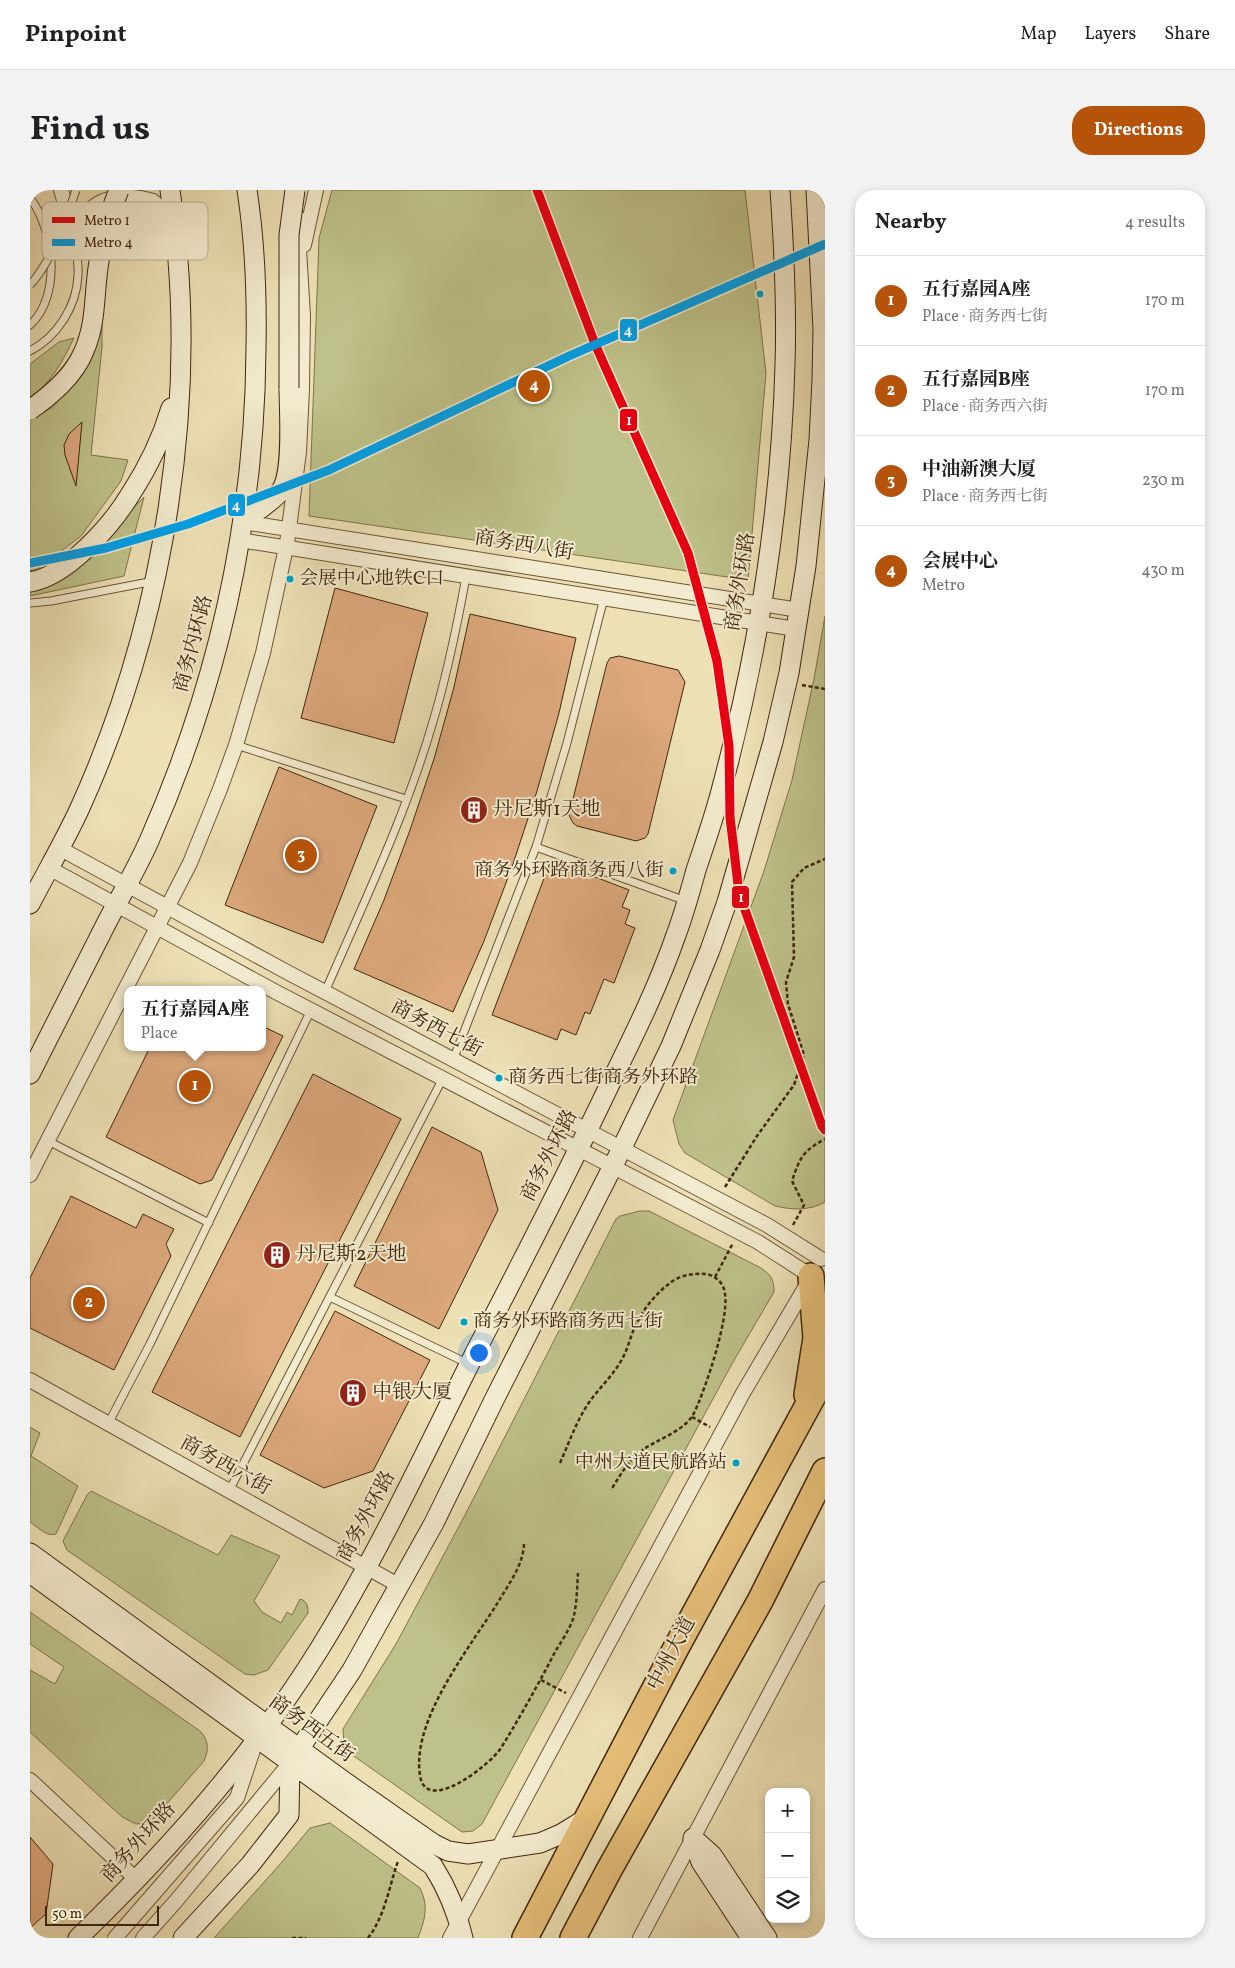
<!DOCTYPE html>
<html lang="en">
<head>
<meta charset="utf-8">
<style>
  :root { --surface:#fff; --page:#f2f2f2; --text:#202124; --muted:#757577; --line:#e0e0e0; --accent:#b45309 }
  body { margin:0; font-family:Vollkorn,"Noto Serif SC",serif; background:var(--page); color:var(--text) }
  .controls { position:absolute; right:15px; bottom:15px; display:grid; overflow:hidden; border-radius:10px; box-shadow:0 2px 8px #0003 }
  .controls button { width:45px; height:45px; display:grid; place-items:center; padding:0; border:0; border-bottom:1px solid var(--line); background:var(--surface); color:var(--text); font:25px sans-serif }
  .scale { position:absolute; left:15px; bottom:12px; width:114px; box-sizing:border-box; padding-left:5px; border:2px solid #41270c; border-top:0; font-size:14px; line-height:18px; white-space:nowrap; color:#41270c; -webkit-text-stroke:4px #f3ebcf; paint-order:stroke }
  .you { position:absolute; left:448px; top:1162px; width:18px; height:18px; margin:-12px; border:4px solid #fff; border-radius:50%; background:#1a73e8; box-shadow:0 0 0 8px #1a73e833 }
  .badge { display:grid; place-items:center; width:32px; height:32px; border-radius:50%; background:var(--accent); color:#fff; font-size:16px; font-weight:700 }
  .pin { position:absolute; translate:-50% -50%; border:2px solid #fff; box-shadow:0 1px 5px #0006 }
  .popup { position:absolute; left:94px; top:796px; width:142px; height:65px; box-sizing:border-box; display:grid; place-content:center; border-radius:10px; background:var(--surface); filter:drop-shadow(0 1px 4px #0005); font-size:16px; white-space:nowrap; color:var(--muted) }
  .popup b { font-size:19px; color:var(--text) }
  .popup::after { content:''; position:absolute; left:50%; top:100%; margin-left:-10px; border:10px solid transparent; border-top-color:var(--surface) }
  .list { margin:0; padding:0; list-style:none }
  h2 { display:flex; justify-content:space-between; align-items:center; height:65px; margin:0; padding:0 20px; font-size:21px }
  h2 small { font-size:16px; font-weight:400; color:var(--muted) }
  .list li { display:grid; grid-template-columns:32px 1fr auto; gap:15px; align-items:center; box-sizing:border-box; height:90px; padding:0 20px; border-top:1px solid var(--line) }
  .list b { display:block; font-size:19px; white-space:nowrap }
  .list p { margin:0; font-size:16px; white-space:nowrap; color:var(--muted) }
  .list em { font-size:16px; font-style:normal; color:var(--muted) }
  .icon { flex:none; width:28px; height:28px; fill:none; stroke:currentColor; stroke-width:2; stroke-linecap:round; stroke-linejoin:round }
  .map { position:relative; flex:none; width:795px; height:1748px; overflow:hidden; border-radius:20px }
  header { display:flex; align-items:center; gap:30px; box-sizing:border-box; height:70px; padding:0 25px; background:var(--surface); border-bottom:1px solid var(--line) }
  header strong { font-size:24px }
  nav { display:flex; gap:28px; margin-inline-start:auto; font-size:18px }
  .intro { display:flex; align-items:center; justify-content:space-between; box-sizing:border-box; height:120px; padding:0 30px }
  h1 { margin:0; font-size:35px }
  .button { padding:12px 22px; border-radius:20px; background:var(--accent); color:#fff; font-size:18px; font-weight:700 }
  main { display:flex; gap:30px; padding:0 30px }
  aside { flex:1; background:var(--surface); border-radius:20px; box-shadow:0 2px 8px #0003 }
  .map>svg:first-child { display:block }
  .green { fill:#bec189; stroke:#80744a }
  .building { fill:#dca87c; stroke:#41270c }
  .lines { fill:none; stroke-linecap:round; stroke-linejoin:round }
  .lane-casing { stroke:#6c5536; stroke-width:9 }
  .street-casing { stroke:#6c5536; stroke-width:16 }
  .secondary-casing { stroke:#41270c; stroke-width:21 }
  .highway-casing { stroke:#41270c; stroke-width:28 }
  .path { stroke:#41270c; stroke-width:2.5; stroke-dasharray:4 2.5; stroke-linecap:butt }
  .lane { stroke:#f3ebcf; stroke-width:7 }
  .street { stroke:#f3ebcf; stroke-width:14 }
  .secondary { stroke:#f3ebcf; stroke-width:19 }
  .highway { stroke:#e6c07a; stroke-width:25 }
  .lane-bridge-casing { stroke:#6c5536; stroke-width:9; stroke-linecap:butt }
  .secondary-bridge-casing { stroke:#41270c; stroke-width:21; stroke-linecap:butt }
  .lane-bridge { stroke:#f3ebcf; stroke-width:7 }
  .secondary-bridge { stroke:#f3ebcf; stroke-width:19 }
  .metro-1-casing { stroke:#f3ebcf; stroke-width:12 }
  .metro-2-casing { stroke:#f3ebcf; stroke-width:12 }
  .metro-1 { stroke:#e60012; stroke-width:9 }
  .metro-2 { stroke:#00a0e9; stroke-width:9 }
  .bus-dot { fill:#03a2c4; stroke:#f3ebcf; stroke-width:2 }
  .labels { text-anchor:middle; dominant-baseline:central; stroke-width:4; stroke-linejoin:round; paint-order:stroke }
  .bus-label { font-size:19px; fill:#41270c; stroke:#f3ebcf; text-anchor:start }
  .street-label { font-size:20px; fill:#41270c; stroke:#f3ebcf }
  .poi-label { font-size:20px; fill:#41270c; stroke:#f3ebcf; text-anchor:start }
  .key { fill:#f3ebcf; stroke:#beb094; stroke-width:1 }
  .key-label { font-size:14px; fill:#41270c }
  .line-badge { stroke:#f3ebcf; stroke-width:2 }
  .badge-label { font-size:14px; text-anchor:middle; font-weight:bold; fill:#fff }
</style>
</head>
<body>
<header>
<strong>Pinpoint</strong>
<nav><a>Map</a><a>Layers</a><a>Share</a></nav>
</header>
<div class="intro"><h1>Find us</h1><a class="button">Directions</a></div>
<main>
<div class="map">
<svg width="795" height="1748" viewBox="0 0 795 1748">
  <rect width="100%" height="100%" fill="#ede0b5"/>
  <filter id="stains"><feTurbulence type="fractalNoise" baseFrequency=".004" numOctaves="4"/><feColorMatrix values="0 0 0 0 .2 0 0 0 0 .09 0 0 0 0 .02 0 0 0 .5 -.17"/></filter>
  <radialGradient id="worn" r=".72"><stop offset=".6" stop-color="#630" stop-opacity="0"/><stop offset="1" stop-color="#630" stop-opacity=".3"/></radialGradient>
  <path class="green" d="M302,0H715L736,183L718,390L279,326L289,48Z
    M72,131V157L61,265L98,270L91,291L51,346L8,379L0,381V230L23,217L51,184Z
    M44,148C33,170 22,193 0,207V174L29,152Z
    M114,307L94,386L0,406V398L37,387Z
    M795,426V1012C779,1021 762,1020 745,1016L655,963L649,954L643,930L734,681L762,590L784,489Z
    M610,1021H619L731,1078C741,1085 744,1089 744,1102L703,1172L452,1634L443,1641L432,1642L318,1562L314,1554L313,1539L366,1454L435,1325L586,1029L590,1026Z
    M0,1237L10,1243L1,1266L48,1296L26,1344C16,1347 8,1337 0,1332Z
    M61,1301L188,1365L201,1345L250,1366L224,1411L232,1422L251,1433L257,1422L262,1425L270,1409C277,1411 278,1416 278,1423L238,1480L224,1485L215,1484L37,1360L33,1351L57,1305Z
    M0,1422L170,1541C179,1551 179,1559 174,1571L120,1633L106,1634L92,1627L0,1542V1480L25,1494L34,1477L0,1454Z
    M300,1633L390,1698C399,1717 395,1729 388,1748H184L252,1672L280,1638Z"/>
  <path class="building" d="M52,232L46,296L35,265L34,255L39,244Z
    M305,398L398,423L364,553L271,528Z
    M440,424L546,448L529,523L507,601L482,677L454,751L423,822L324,779L354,710L380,640L404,569L424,497Z
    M589,466L648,480L655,492L618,644L615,648L606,651L547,636L543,633L539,625L577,473L580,468Z
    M249,577L347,616L293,753L195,715Z
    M521,670L599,700L592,717L600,720L595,734L605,738L584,793L574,789L560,824L555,822L546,845L531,839L527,850L462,825Z
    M232,836L253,846L182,990L170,994L76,947L120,857H232Z
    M283,884L371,929L210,1247L122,1202Z
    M402,937L451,962L468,1020L409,1139L324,1096Z
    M41,1006L106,1038L113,1024L144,1039L136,1054L141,1066L84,1180L0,1138V1088Z
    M305,1121L400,1170L343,1281L294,1298L230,1265Z
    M0,1647L23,1674L16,1724L0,1738Z"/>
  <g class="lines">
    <g class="lane-casing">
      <path id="lane" d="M0,8C24,39 32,106 0,135
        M0,161C27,147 47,116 48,85C49,71 45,56 43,42
        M0,413L21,411L124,391
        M206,555L376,609
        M506,657L656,711
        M295,802C333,714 375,627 402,535C417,486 427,436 436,387
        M423,870L506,657L537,553L574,408
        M18,951L179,1033
        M300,1107L439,1174
        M78,1234L120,1154L281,820
        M199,1301L413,888"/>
    </g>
    <g class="street-casing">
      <path id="street" d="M31,0L41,34
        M43,42C60,9 86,0 123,11C131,17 138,27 145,34
        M274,55L286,0
        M213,332L769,420
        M210,350L766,439
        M29,658L255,781L737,1035L791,1069
        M19,678L244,801L728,1052L781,1086
        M0,985L160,673L190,599L206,555L233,463L257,353L269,262L272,199L273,126L267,26
        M0,1190L370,1396
        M0,1590L106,1689
        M85,1748L207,1608L223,1560
        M113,1748L146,1711L260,1573
        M420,1748L713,1203L779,1091
        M610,1748L795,1399"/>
    </g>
    <g class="secondary-casing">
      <path id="secondary" d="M213,332C225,322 240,313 250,302C264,285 259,221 259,198
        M0,392C37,386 81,336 100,305C117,279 132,248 141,218
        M0,714C16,683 34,652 49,620C135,431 171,206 140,0
        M0,884C25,834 51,784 76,734C90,707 106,680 119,651C188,495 225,329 226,158C227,106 225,52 217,0
        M0,1363L315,1592L404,1654L418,1661L438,1664L510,1653L531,1644L557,1628
        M0,1383L403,1676C417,1698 427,1722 433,1748
        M663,1648L682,1665L737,1748
        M663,1649L671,1672L721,1748
        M48,1748C138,1661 224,1565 290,1458C350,1361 397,1258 448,1157C493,1070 537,984 579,896C603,847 628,797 646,745C654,724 660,702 666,680C675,653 685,625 692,597C729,459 751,317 755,175C757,116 754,58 750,0
        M153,1748L220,1675L259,1625L260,1573L322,1480L404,1333L465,1208L588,966L641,856L680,760L697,712L743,552L759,483L776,376L789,250L792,190L793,139L786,0"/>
    </g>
    <g class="highway-casing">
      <path id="highway" d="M777,1205L786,1148L781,1086
        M495,1748L646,1458L795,1184
        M543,1748L579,1680L730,1411L795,1281"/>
    </g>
    <path class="path" d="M772,495L795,499
      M695,997L727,946L764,895L774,865L758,814L756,792L764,767L762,692L774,678L795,669
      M763,1035L774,1015L762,991C770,967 773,961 795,949
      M685,1087L703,1053
      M662,1227L680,1237
      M530,1273C539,1253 546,1232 558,1214C568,1199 583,1186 592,1169C598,1159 600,1147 605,1137C612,1121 625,1104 640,1093C650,1085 663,1083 676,1084C686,1086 694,1093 695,1104C699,1129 676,1197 665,1221C657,1240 630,1248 614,1259C599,1270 590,1285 581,1300
      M494,1354C493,1375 480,1392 470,1409C442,1455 381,1529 390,1585C395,1626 460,1575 471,1558C490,1527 508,1495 525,1462C531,1452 539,1440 543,1429C547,1415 547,1398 548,1383
      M511,1490L536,1503
      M262,1748H276
      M338,1748C355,1726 359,1697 368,1671"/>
    <use href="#lane" class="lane"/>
    <use href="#street" class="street"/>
    <use href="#secondary" class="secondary"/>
    <use href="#highway" class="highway"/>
    <g class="lane-bridge-casing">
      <path id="lane-bridge" d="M0,95C22,71 36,30 46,0"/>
    </g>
    <g class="secondary-bridge-casing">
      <path id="secondary-bridge" d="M259,198V45L265,0
        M0,220C21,205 44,186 54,161C66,134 64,107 68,78C72,51 78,25 89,0"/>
    </g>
    <use href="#lane-bridge" class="lane-bridge"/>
    <use href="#secondary-bridge" class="secondary-bridge"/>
    <g class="metro-1-casing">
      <path id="metro-1" d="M507,0L565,154L658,363L687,471L699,556L700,627L709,703L792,936L795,940"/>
    </g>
    <g class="metro-2-casing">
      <path id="metro-2" d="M0,373L76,358L158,334L299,280L539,166L795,54"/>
    </g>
    <use href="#metro-1" class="metro-1"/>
    <use href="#metro-2" class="metro-2"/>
  </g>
  <defs>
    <g id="building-disc" transform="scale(1.4375)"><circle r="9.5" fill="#8f2418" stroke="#f3ebcf"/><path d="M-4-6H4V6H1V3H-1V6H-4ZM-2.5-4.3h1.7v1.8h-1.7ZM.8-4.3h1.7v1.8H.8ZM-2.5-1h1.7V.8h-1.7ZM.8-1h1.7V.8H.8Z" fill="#fff"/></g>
  </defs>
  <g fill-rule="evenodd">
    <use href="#building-disc" x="444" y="620"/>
    <use href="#building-disc" x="247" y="1065"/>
    <use href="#building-disc" x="323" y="1203"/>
  </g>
  <g class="bus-dot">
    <circle cx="730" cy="104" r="4.5"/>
    <circle cx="260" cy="389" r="4.5"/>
    <circle cx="643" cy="681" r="4.5"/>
    <circle cx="469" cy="888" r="4.5"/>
    <circle cx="434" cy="1132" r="4.5"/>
    <circle cx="706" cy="1273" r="4.5"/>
  </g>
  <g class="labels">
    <g class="bus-label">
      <text x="269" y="389">会展中心地铁C口</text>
      <text x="634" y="681" text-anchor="end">商务外环路商务西八街</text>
      <text x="478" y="888">商务西七街商务外环路</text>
      <text x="443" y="1132">商务外环路商务西七街</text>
      <text x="697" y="1273" text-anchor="end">中州大道民航路站</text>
    </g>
    <g class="street-label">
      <text transform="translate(494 356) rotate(9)">商务西八街</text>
      <text transform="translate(711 392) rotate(-81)">商务外环路</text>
      <text transform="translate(164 454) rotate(-75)">商务内环路</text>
      <text transform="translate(406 839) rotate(28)">商务西七街</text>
      <text transform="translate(520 966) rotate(-63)">商务外环路</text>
      <text transform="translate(195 1276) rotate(29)">商务西六街</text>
      <text transform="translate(337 1327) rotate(-62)">商务外环路</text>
      <text transform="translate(642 1464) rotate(-62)">中州大道</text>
      <text transform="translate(281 1539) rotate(36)">商务西五街</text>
      <text transform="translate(109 1653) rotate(-48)">商务外环路</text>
    </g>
    <g class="poi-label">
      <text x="463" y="620">丹尼斯1天地</text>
      <text x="266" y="1065">丹尼斯2天地</text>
      <text x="342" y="1203">中银大厦</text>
    </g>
  </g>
  <rect x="12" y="12" width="166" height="58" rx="8" class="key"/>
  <rect x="22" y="27" width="23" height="6" fill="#e60012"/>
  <rect x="22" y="49" width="23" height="7" fill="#00a0e9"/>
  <g class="key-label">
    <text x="54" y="35">Metro 1</text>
    <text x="54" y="57">Metro 4</text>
  </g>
  <g class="line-badge">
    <rect x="589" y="128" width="19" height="24" rx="5" fill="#00a0e9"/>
    <rect x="589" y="218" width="19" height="24" rx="5" fill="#e60012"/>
    <rect x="197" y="303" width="19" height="24" rx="5" fill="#00a0e9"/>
    <rect x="701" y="695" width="19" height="24" rx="5" fill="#e60012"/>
  </g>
  <g class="badge-label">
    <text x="598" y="145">4</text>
    <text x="599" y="235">1</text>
    <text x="206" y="320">4</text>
    <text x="711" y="712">1</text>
  </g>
  <rect width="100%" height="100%" filter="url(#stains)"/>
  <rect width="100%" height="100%" fill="url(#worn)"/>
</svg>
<div class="controls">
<button>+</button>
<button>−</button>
<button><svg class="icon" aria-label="layers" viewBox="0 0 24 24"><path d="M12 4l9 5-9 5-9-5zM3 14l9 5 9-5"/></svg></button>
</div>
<div class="scale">50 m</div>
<div class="you"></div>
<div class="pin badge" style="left:165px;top:896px">1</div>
<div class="popup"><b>五行嘉园A座</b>Place</div>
<div class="pin badge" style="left:59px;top:1113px">2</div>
<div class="pin badge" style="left:271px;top:665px">3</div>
<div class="pin badge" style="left:504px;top:196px">4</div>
</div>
<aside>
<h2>Nearby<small>4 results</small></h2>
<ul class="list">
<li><span class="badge">1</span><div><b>五行嘉园A座</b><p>Place · 商务西七街</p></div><em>170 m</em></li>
<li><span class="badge">2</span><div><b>五行嘉园B座</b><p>Place · 商务西六街</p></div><em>170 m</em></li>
<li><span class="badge">3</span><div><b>中油新澳大厦</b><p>Place · 商务西七街</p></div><em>230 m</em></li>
<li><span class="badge">4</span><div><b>会展中心</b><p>Metro</p></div><em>430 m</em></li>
</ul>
</aside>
</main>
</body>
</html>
